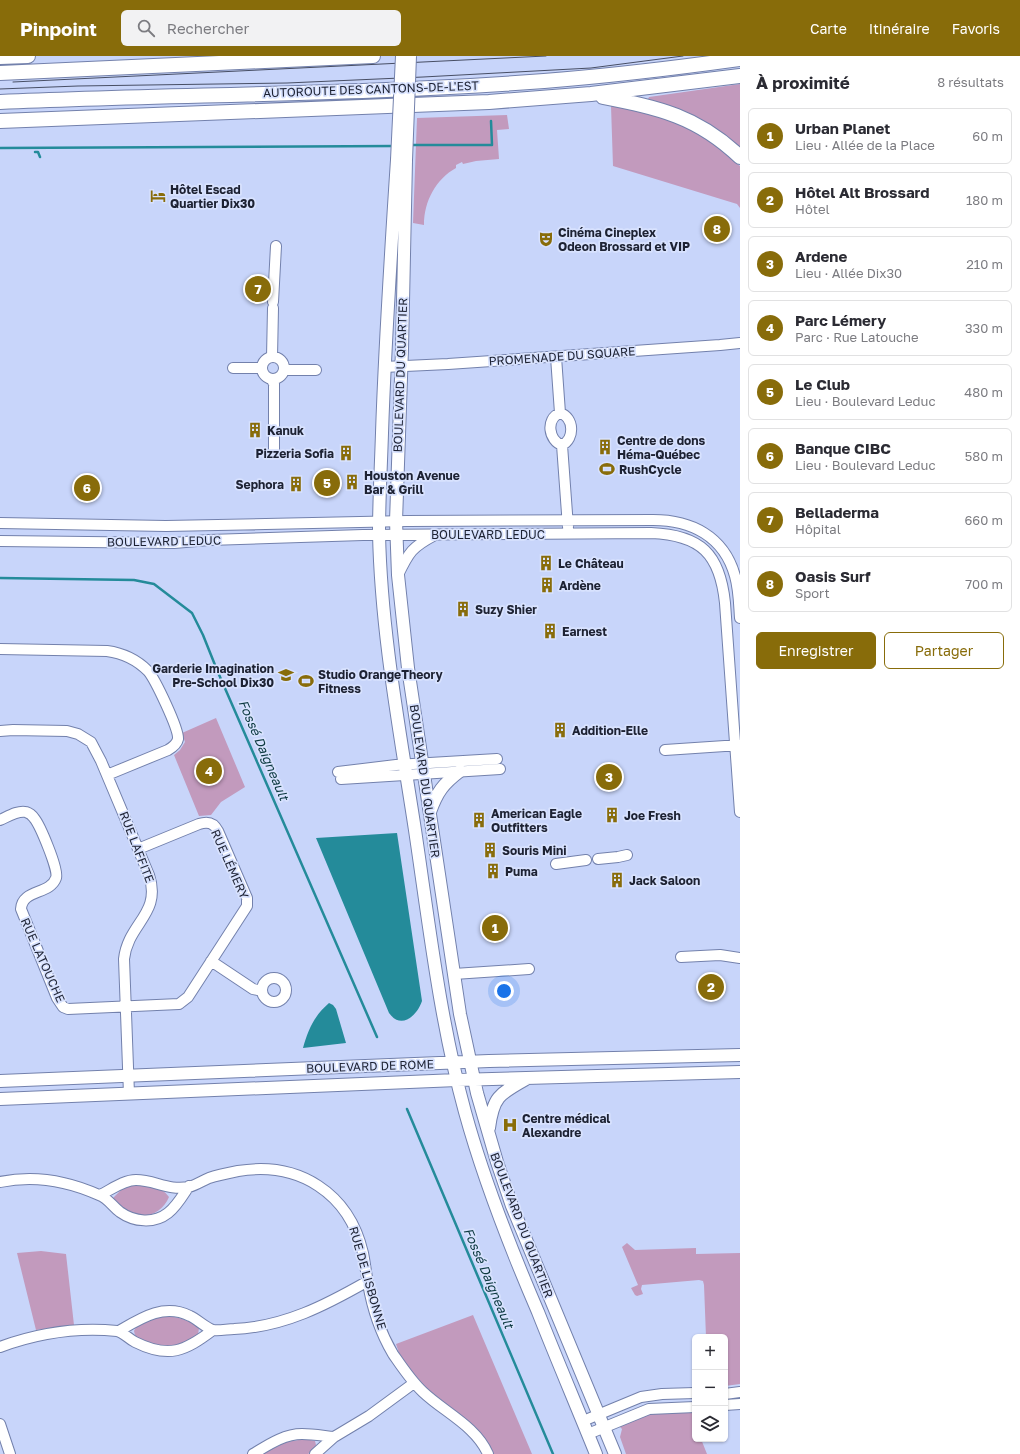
<!DOCTYPE html>
<html lang="fr">
<head>
<meta charset="utf-8">
<style>
  :root { --surface:#fff; --page:#f2f2f3; --text:#2b2b33; --muted:#7c7c81; --line:#e1e1e2; --accent:#886c0a }
  body { margin:0; font-family:"Golos Text",sans-serif; background:var(--page); color:var(--text) }
  .controls { position:absolute; right:12px; bottom:12px; display:grid; overflow:hidden; border-radius:6px; box-shadow:0 1px 3px #0004 }
  .controls button { width:36px; height:36px; display:grid; place-items:center; padding:0; border:0; border-bottom:1px solid var(--line); background:var(--surface); color:var(--text); font:20px sans-serif }
  .you { position:absolute; left:504px; top:935px; width:14px; height:14px; margin:-10px; border:3px solid #fff; border-radius:50%; background:#1a73e8; box-shadow:0 0 0 6px #1a73e833 }
  .badge { display:grid; place-items:center; width:26px; height:26px; border-radius:50%; background:var(--accent); color:#fff; font-size:13px; font-weight:700 }
  .pin { position:absolute; translate:-50% -50%; border:2px solid #fff; box-shadow:0 1px 4px #0006 }
  .list { margin:0; padding:0; list-style:none }
  h2 { display:flex; justify-content:space-between; align-items:center; height:52px; margin:0; padding:0 16px; font-size:17px }
  h2 small { font-size:13px; font-weight:400; color:var(--muted) }
  .list li { display:grid; grid-template-columns:26px 1fr auto; gap:12px; align-items:center; box-sizing:border-box; height:56px; margin:0 8px 8px; padding:0 8px; border:1px solid var(--line); border-radius:6px }
  .list b { display:block; font-size:15px; white-space:nowrap }
  .list p { margin:0; font-size:13px; white-space:nowrap; color:var(--muted) }
  .list em { font-size:13px; font-style:normal; color:var(--muted) }
  .actions { display:flex; gap:8px; padding:12px 16px }
  .actions a { flex:1; padding:9px 0; border:1px solid var(--accent); border-radius:6px; text-align:center; font-size:14px; color:var(--accent) }
  .actions .main { background:var(--accent); color:#fff }
  .icon { flex:none; width:22px; height:22px; fill:none; stroke:currentColor; stroke-width:2; stroke-linecap:round; stroke-linejoin:round }
  .map { position:relative; flex:none; width:740px; height:1398px; overflow:hidden }
  header { display:flex; align-items:center; gap:24px; box-sizing:border-box; height:56px; padding:0 20px; background:var(--accent); color:#fff }
  header strong { font-size:19px }
  nav { display:flex; gap:22px; margin-inline-start:auto; font-size:14px }
  .search { width:280px; height:36px; background:var(--page); display:flex; align-items:center; gap:10px; box-sizing:border-box; padding:0 14px; border-radius:6px; color:var(--muted); font-size:15px }
  main { display:flex }
  aside { flex:1; background:var(--surface) }
  .map>svg:first-child { display:block }
  .green { fill:#c29abd }
  .water { fill:#248b9a }
  .lines { fill:none; stroke-linecap:round; stroke-linejoin:round }
  .stream { stroke:#248b9a; stroke-width:2.5 }
  .minor-casing { stroke:#7381ac; stroke-width:12 }
  .major-casing { stroke:#7381ac; stroke-width:14 }
  .highway-casing { stroke:#7381ac; stroke-width:16 }
  .minor { stroke:#fff; stroke-width:10 }
  .major { stroke:#fff; stroke-width:12 }
  .highway { stroke:#fff; stroke-width:14 }
  .tram { stroke:#474e64; stroke-width:1 }
  .major-bridge-casing { stroke:#7381ac; stroke-width:14; stroke-linecap:butt }
  .major-bridge { stroke:#fff; stroke-width:12 }
  .labels { text-anchor:middle; dominant-baseline:central; stroke-width:3.5; stroke-linejoin:round; paint-order:stroke }
  .street-label { font-size:12px; fill:#1d2233; stroke:#d8e2fe }
  .poi-label { font-size:12px; font-weight:bold; fill:#1d2233; stroke:#d8e2fe; text-anchor:start }
  .water-label { font-size:13px; font-style:italic; fill:#0c3940; stroke:#d8e2fe }
</style>
</head>
<body>
<header>
<strong>Pinpoint</strong>
<div class="search"><svg class="icon" aria-label="search" viewBox="0 0 24 24"><circle cx="10" cy="10" r="6"/><path d="M15 15l6 6"/></svg>Rechercher</div>
<nav><a>Carte</a><a>Itinéraire</a><a>Favoris</a></nav>
</header>
<main>
<div class="map">
<svg width="740" height="1398" viewBox="0 0 740 1398">
  <rect width="100%" height="100%" fill="#c8d5fa"/>
  <path class="green" d="M740,28V95L685,57L648,43L649,41Z
    M611,50C628,53 646,55 663,60C692,70 717,90 740,110V152L737,148L613,110Z
    M507,59L509,73L497,74L499,103L476,105L463,108L462,106L456,109V112C436,123 424,145 424,169L413,167L417,62Z
    M216,662L245,731L221,746L211,759L199,760L174,699L180,694L185,686L182,677Z
    M132,1129C145,1130 161,1129 169,1141C163,1156 145,1165 130,1157C123,1153 118,1147 113,1142L121,1134Z
    M627,1187L635,1194L696,1192V1198L740,1197V1328L725,1330V1281H706L704,1229L703,1225L699,1224L642,1229L641,1233L643,1238L637,1240L635,1239L631,1232L638,1229L622,1191Z
    M41,1195L66,1198L74,1269L36,1274L17,1197Z
    M473,1259L532,1398H493L424,1330L401,1303L396,1288Z
    M166,1260C179,1261 189,1264 199,1272L198,1279C177,1292 168,1295 145,1285C139,1283 135,1282 134,1275C139,1263 155,1262 166,1260Z
    M691,1356L695,1358V1383H701L707,1398H626L620,1381L622,1373L620,1371L622,1369L646,1358Z
    M305,1383L315,1385L316,1389L314,1394L308,1398H262L286,1386Z"/>
  <path class="water" d="M397,777L422,945C417,960 401,974 389,957L316,782Z
    M329,947L333,949L336,953L346,987L303,992C308,974 314,960 329,947Z"/>
  <g class="lines">
    <path class="stream" d="M410,89H492L491,65
      M0,92L395,90
      M35,96H38L40,101
      M0,522L134,524L154,528L192,557L203,579L217,614L377,981
      M407,1053L553,1398"/>
    <g class="minor-casing">
      <path id="minor" d="M273,246L276,190
        M262 312a11 11 0 1 1 22 0a11 11 0 1 1-22 0Z
        M272,301L273,252
        M556,301L560,357
        M384,311L448,308L720,289L740,287
        M233,312H262
        M284,314H316
        M272,324L274,328V396
        M560,357C574,361 575,383 562,389C549,385 545,363 560,357Z
        M562,389L568,471
        M0,467L166,470L407,465L653,464C691,464 724,480 735,520C739,534 739,548 740,562
        M0,485L174,487L209,484L363,479L651,477C701,479 720,498 725,547L740,756
        M398,519C409,496 412,491 435,479
        M0,593L107,595C122,597 137,604 148,615C155,623 179,673 178,683C177,688 173,691 168,694L107,719
        M0,675L13,674L67,675L78,678L91,686L101,705L149,819C162,858 128,867 124,903L129,1038
        M665,694L740,689
        M338,716L396,709L497,703
        M341,723L500,713
        M0,764C7,761 18,754 26,756C29,757 32,759 34,762C40,769 59,814 56,822C50,839 22,833 21,853L57,942L63,951L68,953L179,948L188,941L247,850V842L218,775C214,767 208,765 199,768L138,793
        M598,803L618,801L627,799
        M556,808L586,804
        M681,901L720,899L740,902
        M211,905L253,933L262,935
        M454,918L529,913
        M262 934a12 12 0 1 1 24 0a12 12 0 1 1-24 0Z
        M0,1126C33,1119 68,1125 99,1139C108,1142 112,1150 120,1156C134,1166 154,1168 168,1157C177,1150 183,1139 189,1130
        M100,1139C111,1134 123,1124 136,1124C155,1124 168,1135 189,1131C196,1129 202,1125 209,1122C218,1119 228,1117 238,1115C299,1105 349,1137 363,1197C365,1207 366,1217 368,1227C372,1251 380,1276 393,1298C402,1311 411,1325 423,1336C444,1356 476,1370 488,1398
        M119,1275C141,1262 164,1247 190,1260C197,1263 206,1272 213,1274C219,1275 228,1273 234,1273C284,1271 326,1249 368,1225
        M0,1291C38,1277 77,1271 117,1275C123,1276 129,1283 135,1286C169,1303 185,1295 213,1274
        M725,1338L740,1336
        M725,1349L740,1348
        M583,1365L641,1341L662,1338L695,1337
        M0,1368L10,1398
        M588,1378L649,1353L695,1351
        M253,1398C268,1389 284,1378 302,1378C313,1378 324,1380 334,1381
        M315,1398L334,1381L369,1360L414,1327"/>
    </g>
    <g class="major-casing">
      <path id="major" d="M397,104C391,195 385,286 382,377C381,410 379,443 379,477C381,576 400,676 415,774C429,868 440,965 465,1056C484,1125 510,1191 538,1256C557,1304 577,1351 596,1398
        M406,104L402,293L396,465L398,519L408,612L460,958L477,1037L497,1106L512,1150L615,1398
        M430,756C437,736 443,728 460,715
        M0,1025L489,1005L740,999
        M0,1043L457,1024L740,1016
        M489,1072C493,1041 499,1038 526,1023"/>
    </g>
    <g class="highway-casing">
      <path id="highway" d="M0,1L28,0
        M0,17L373,0
        M603,41C659,52 697,60 740,101
        M0,46C181,38 363,39 544,25C609,20 675,12 740,3
        M0,65L489,46L591,38L740,20"/>
    </g>
    <use href="#minor" class="minor"/>
    <use href="#major" class="major"/>
    <use href="#highway" class="highway"/>
    <path class="tram" d="M13,26L546,0
      M0,33L78,30L287,27L423,21L591,12L683,0"/>
    <g class="major-bridge-casing">
      <path id="major-bridge" d="M397,104L402,0
        M406,104L410,0"/>
    </g>
    <use href="#major-bridge" class="major-bridge"/>
  </g>
  <defs>
    <g id="hotel-bare" transform="scale(1.2)"><path d="M-6-4.5h1.5V1H6V5H4.5V3h-9V5H-6ZM-4 0a1.8 1.8 0 1 1 3.6 0ZM.5 0V-2.5h3Q6-2.5 6 0Z" fill="#886c0a" stroke="#d8e2fe" stroke-width="2.5" paint-order="stroke"/></g>
    <g id="theatre-bare" transform="scale(1.2)"><path d="M-5-5.5Q0-4 5-5.5V0Q5 5 0 6Q-5 5-5 0ZM-3.3-2.5H-1v1.5H-3.3ZM1-2.5H3.3v1.5H1ZM-2.8 1Q0 5.5 2.8 1Z" fill="#886c0a" stroke="#d8e2fe" stroke-width="2.5" paint-order="stroke"/></g>
    <g id="building-bare" transform="scale(1.2)"><path d="M-4-6H4V6H1V3H-1V6H-4ZM-2.5-4.3h1.7v1.8h-1.7ZM.8-4.3h1.7v1.8H.8ZM-2.5-1h1.7V.8h-1.7ZM.8-1h1.7V.8H.8Z" fill="#886c0a" stroke="#d8e2fe" stroke-width="2.5" paint-order="stroke"/></g>
    <g id="stadium-bare" transform="scale(1.2)"><path d="M0-5a6.5 5 0 1 0 0 10a6.5 5 0 1 0 0-10ZM-3.5-1.8h7v3.6h-7Z" fill="#886c0a" stroke="#d8e2fe" stroke-width="2.5" paint-order="stroke"/></g>
    <g id="school-bare" transform="scale(1.2)"><path d="M0-5L7-2L0 1L-7-2ZM-4 1L0 2.5L4 1V4Q0 6-4 4Z" fill="#886c0a" stroke="#d8e2fe" stroke-width="2.5" paint-order="stroke"/></g>
    <g id="hospital-bare" transform="scale(1.2)"><path d="M-5-5h3v3.5h4V-5h3V5h-3V1.5h-4V5h-3Z" fill="#886c0a" stroke="#d8e2fe" stroke-width="2.5" paint-order="stroke"/></g>
  </defs>
  <g fill-rule="evenodd">
    <use href="#hotel-bare" x="158" y="140"/>
    <use href="#theatre-bare" x="546" y="183"/>
    <use href="#building-bare" x="255" y="374"/>
    <use href="#building-bare" x="605" y="391"/>
    <use href="#building-bare" x="346" y="397"/>
    <use href="#stadium-bare" x="607" y="413"/>
    <use href="#building-bare" x="352" y="426"/>
    <use href="#building-bare" x="296" y="428"/>
    <use href="#building-bare" x="546" y="507"/>
    <use href="#building-bare" x="547" y="529"/>
    <use href="#building-bare" x="463" y="553"/>
    <use href="#building-bare" x="550" y="575"/>
    <use href="#school-bare" x="286" y="619"/>
    <use href="#stadium-bare" x="306" y="625"/>
    <use href="#building-bare" x="560" y="674"/>
    <use href="#building-bare" x="612" y="759"/>
    <use href="#building-bare" x="479" y="764"/>
    <use href="#building-bare" x="490" y="794"/>
    <use href="#building-bare" x="493" y="815"/>
    <use href="#building-bare" x="617" y="824"/>
    <use href="#hospital-bare" x="510" y="1069"/>
  </g>
  <g class="labels">
    <g class="street-label">
      <text transform="translate(371 33) rotate(-2)">AUTOROUTE DES CANTONS-DE-L'EST</text>
      <text transform="translate(562 300) rotate(-4)">PROMENADE DU SQUARE</text>
      <text transform="translate(400 319) rotate(-88)">BOULEVARD DU QUARTIER</text>
      <text x="488" y="478">BOULEVARD LEDUC</text>
      <text transform="translate(164 485) rotate(-1)">BOULEVARD LEDUC</text>
      <text transform="translate(425 725) rotate(82)">BOULEVARD DU QUARTIER</text>
      <text transform="translate(137 791) rotate(69)">RUE LAFFITE</text>
      <text transform="translate(230 808) rotate(66)">RUE LÉMERY</text>
      <text transform="translate(43 904) rotate(66)">RUE LATOUCHE</text>
      <text transform="translate(370 1010) rotate(-2)">BOULEVARD DE ROME</text>
      <text transform="translate(522 1169) rotate(69)">BOULEVARD DU QUARTIER</text>
      <text transform="translate(368 1222) rotate(74)">RUE DE LISBONNE</text>
    </g>
    <g class="poi-label">
      <text x="170" y="133">Hôtel Escad<tspan x="170" dy="14">Quartier Dix30</tspan></text>
      <text x="558" y="176">Cinéma Cineplex<tspan x="558" dy="14">Odeon Brossard et VIP</tspan></text>
      <text x="267" y="374">Kanuk</text>
      <text x="617" y="384">Centre de dons<tspan x="617" dy="14">Héma-Québec</tspan></text>
      <text x="334" y="397" text-anchor="end">Pizzeria Sofia</text>
      <text x="619" y="413">RushCycle</text>
      <text x="364" y="419">Houston Avenue<tspan x="364" dy="14">Bar &amp; Grill</tspan></text>
      <text x="284" y="428" text-anchor="end">Sephora</text>
      <text x="558" y="507">Le Château</text>
      <text x="559" y="529">Ardène</text>
      <text x="475" y="553">Suzy Shier</text>
      <text x="562" y="575">Earnest</text>
      <text x="274" y="612" text-anchor="end">Garderie Imagination<tspan x="274" dy="14">Pre-School Dix30</tspan></text>
      <text x="318" y="618">Studio OrangeTheory<tspan x="318" dy="14">Fitness</tspan></text>
      <text x="572" y="674">Addition-Elle</text>
      <text x="491" y="757">American Eagle<tspan x="491" dy="14">Outfitters</tspan></text>
      <text x="624" y="759">Joe Fresh</text>
      <text x="502" y="794">Souris Mini</text>
      <text x="505" y="815">Puma</text>
      <text x="629" y="824">Jack Saloon</text>
      <text x="522" y="1062">Centre médical<tspan x="522" dy="14">Alexandre</tspan></text>
    </g>
    <g class="water-label">
      <text transform="translate(264 694) rotate(67)">Fossé Daigneault</text>
      <text transform="translate(489 1222) rotate(67)">Fossé Daigneault</text>
    </g>
  </g>
</svg>
<div class="controls">
<button>+</button>
<button>−</button>
<button><svg class="icon" aria-label="layers" viewBox="0 0 24 24"><path d="M12 4l9 5-9 5-9-5zM3 14l9 5 9-5"/></svg></button>
</div>
<div class="you"></div>
<div class="pin badge" style="left:495px;top:872px">1</div>
<div class="pin badge" style="left:711px;top:931px">2</div>
<div class="pin badge" style="left:609px;top:721px">3</div>
<div class="pin badge" style="left:209px;top:715px">4</div>
<div class="pin badge" style="left:327px;top:427px">5</div>
<div class="pin badge" style="left:87px;top:432px">6</div>
<div class="pin badge" style="left:258px;top:233px">7</div>
<div class="pin badge" style="left:717px;top:173px">8</div>
</div>
<aside>
<h2>À proximité<small>8 résultats</small></h2>
<ul class="list">
<li><span class="badge">1</span><div><b>Urban Planet</b><p>Lieu · Allée de la Place</p></div><em>60 m</em></li>
<li><span class="badge">2</span><div><b>Hôtel Alt Brossard</b><p>Hôtel</p></div><em>180 m</em></li>
<li><span class="badge">3</span><div><b>Ardene</b><p>Lieu · Allée Dix30</p></div><em>210 m</em></li>
<li><span class="badge">4</span><div><b>Parc Lémery</b><p>Parc · Rue Latouche</p></div><em>330 m</em></li>
<li><span class="badge">5</span><div><b>Le Club</b><p>Lieu · Boulevard Leduc</p></div><em>480 m</em></li>
<li><span class="badge">6</span><div><b>Banque CIBC</b><p>Lieu · Boulevard Leduc</p></div><em>580 m</em></li>
<li><span class="badge">7</span><div><b>Belladerma</b><p>Hôpital</p></div><em>660 m</em></li>
<li><span class="badge">8</span><div><b>Oasis Surf</b><p>Sport</p></div><em>700 m</em></li>
</ul>
<div class="actions"><a class="main">Enregistrer</a><a>Partager</a></div>
</aside>
</main>
</body>
</html>
